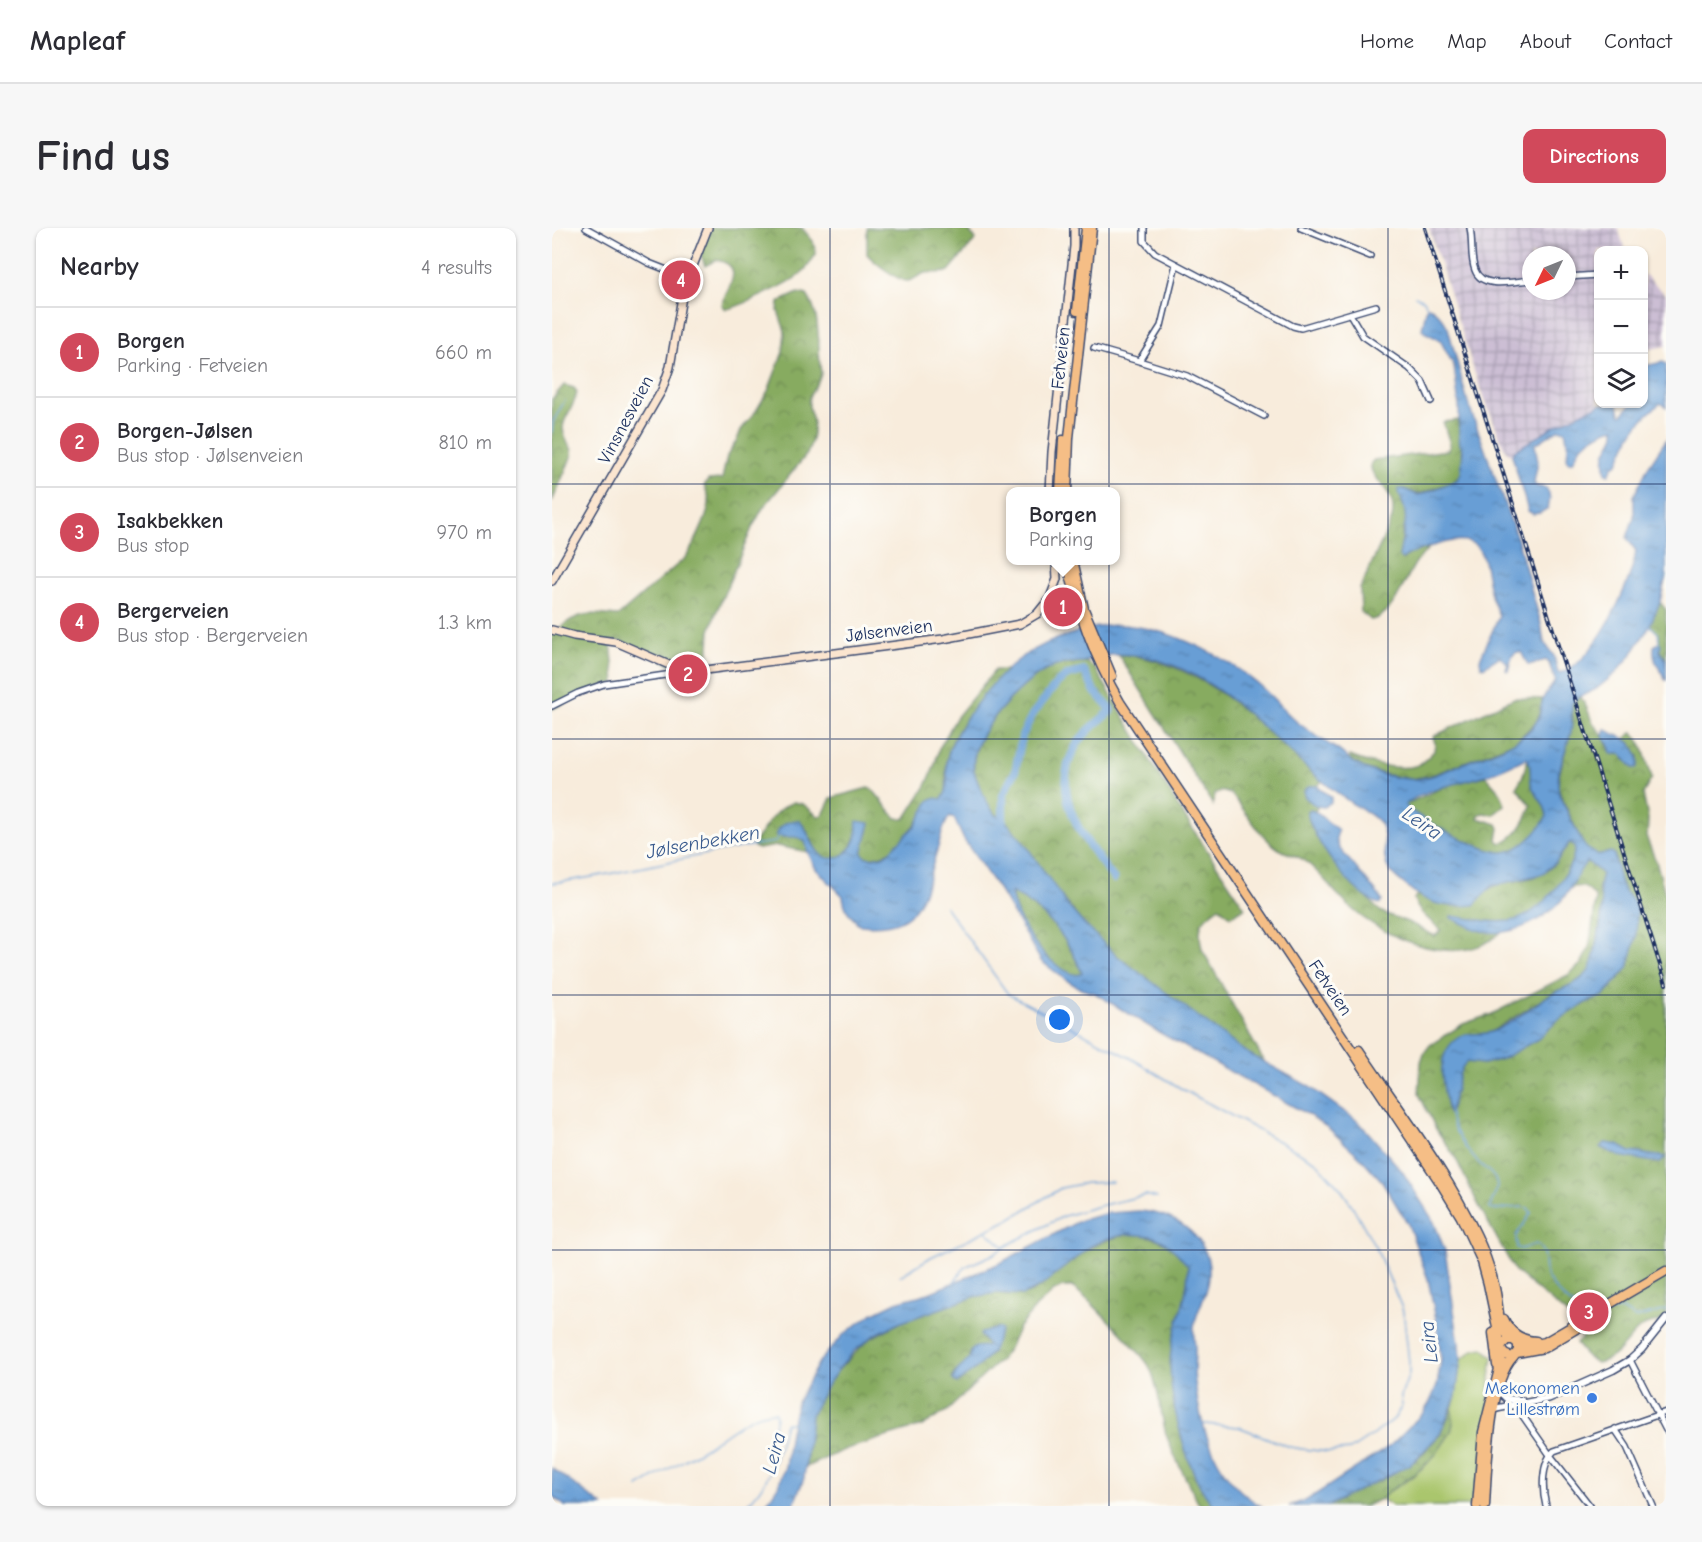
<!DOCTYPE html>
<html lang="en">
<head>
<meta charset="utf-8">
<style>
  :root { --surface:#fff; --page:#f7f7f7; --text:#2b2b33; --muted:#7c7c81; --line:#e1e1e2; --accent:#d1495b }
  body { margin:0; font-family:"Comic Neue",sans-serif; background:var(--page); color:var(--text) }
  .controls { position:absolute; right:18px; top:18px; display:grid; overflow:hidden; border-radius:12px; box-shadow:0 2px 4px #0004 }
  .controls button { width:54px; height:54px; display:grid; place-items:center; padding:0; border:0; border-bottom:2px solid var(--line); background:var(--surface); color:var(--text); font:30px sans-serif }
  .compass { position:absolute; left:970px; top:18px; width:54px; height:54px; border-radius:50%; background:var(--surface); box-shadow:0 2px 4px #0004; rotate:227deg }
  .you { position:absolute; left:508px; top:792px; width:21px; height:21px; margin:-15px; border:4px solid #fff; border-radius:50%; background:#1a73e8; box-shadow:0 0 0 9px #1a73e833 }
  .badge { display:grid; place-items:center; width:39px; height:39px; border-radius:50%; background:var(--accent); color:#fff; font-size:20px; font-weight:700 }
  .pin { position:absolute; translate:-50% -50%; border:3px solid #fff; box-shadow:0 2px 6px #0006 }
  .popup { position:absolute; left:454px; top:259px; width:114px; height:78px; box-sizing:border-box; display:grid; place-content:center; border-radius:12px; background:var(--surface); filter:drop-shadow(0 2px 4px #0005); font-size:20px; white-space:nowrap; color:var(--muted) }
  .popup b { font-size:22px; color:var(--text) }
  .popup::after { content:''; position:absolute; left:50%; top:100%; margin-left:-12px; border:12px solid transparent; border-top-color:var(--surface) }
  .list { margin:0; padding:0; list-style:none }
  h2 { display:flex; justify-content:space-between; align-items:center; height:78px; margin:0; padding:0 24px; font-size:26px }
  h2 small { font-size:20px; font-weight:400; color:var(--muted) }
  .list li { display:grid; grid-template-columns:39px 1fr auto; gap:18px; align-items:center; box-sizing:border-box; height:90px; padding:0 24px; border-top:2px solid var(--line) }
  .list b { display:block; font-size:22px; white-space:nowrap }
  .list p { margin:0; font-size:20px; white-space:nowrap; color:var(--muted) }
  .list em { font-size:20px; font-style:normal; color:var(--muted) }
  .icon { flex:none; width:33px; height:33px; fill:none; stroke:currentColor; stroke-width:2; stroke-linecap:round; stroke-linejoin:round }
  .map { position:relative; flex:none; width:1114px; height:1278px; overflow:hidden; border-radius:12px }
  header { display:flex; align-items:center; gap:36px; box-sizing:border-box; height:84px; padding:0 30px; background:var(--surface); border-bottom:2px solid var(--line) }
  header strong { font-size:28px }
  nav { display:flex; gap:33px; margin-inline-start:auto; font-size:21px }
  .intro { display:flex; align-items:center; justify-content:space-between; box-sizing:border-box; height:144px; padding:0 36px }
  h1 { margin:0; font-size:42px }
  .button { padding:15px 27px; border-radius:12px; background:var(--accent); color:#fff; font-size:21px; font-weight:700 }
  main { display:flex; gap:36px; padding:0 36px }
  aside { flex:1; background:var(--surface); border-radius:12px; box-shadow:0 2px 4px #0004 }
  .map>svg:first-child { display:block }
  .industrial { fill:url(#industrial-grid); fill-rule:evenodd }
  .grass { fill:#aac66d; stroke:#627a66; stroke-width:1.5 }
  .forest { fill:url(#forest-crowns); stroke:#516d5f; stroke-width:1.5; fill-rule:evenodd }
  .water { fill:url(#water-ripples); stroke:#42669a; stroke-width:1.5; fill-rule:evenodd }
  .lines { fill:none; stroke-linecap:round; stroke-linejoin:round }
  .stream { stroke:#689ed5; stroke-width:1.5 }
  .river { stroke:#689ed5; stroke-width:8 }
  .minor-casing { stroke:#3c4b71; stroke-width:8 }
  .tertiary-casing { stroke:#3c4b71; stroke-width:9 }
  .secondary-casing { stroke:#3c4b71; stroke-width:10 }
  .trunk-casing { stroke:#3c4b71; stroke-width:11 }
  .minor { stroke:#fff; stroke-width:5 }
  .tertiary { stroke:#fff; stroke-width:6 }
  .secondary { stroke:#fbe5cf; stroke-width:7 }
  .trunk { stroke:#f5be86; stroke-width:8 }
  .rail-casing { stroke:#1b2f5e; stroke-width:4 }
  .rail { stroke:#fdfcf7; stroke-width:1.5; stroke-dasharray:4.5; stroke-linecap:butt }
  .grid { fill:none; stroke:#1b2f5e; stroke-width:1.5; stroke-opacity:0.55 }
  .shop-dot { fill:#3f7fe0; stroke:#fdfcf7; stroke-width:2 }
  .labels { text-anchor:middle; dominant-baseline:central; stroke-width:6; stroke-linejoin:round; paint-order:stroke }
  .street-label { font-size:18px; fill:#1b2f5e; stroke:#fdfcf7 }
  .shop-label { font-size:18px; fill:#366cbe; stroke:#fdfcf7; text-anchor:end }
  .water-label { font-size:20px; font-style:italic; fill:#3a5b8e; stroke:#fdfcf7 }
</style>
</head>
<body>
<header>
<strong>Mapleaf</strong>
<nav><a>Home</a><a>Map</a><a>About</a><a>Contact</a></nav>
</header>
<div class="intro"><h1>Find us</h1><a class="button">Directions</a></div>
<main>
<aside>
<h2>Nearby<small>4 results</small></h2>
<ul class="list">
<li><span class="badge">1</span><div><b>Borgen</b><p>Parking · Fetveien</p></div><em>660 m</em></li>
<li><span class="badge">2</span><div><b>Borgen-Jølsen</b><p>Bus stop · Jølsenveien</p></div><em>810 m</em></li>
<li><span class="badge">3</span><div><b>Isakbekken</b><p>Bus stop</p></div><em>970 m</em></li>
<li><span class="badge">4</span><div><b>Bergerveien</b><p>Bus stop · Bergerveien</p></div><em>1.3 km</em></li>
</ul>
</aside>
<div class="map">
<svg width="1114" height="1278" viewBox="0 0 1114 1278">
  <defs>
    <pattern id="industrial-grid" width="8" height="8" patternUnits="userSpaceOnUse" patternTransform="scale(1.5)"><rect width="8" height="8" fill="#ccbed4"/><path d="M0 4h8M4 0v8" fill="none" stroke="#a59baf"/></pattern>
    <pattern id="forest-crowns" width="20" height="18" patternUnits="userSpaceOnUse" patternTransform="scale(1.5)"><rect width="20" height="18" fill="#87ab60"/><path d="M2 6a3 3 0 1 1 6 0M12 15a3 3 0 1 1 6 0" fill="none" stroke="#6e8c52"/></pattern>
    <pattern id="water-ripples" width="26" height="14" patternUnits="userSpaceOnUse" patternTransform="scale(1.5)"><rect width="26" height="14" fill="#689ed5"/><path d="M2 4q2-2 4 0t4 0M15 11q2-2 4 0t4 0" fill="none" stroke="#5581b0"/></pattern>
  </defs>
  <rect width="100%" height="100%" fill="#fdfcf7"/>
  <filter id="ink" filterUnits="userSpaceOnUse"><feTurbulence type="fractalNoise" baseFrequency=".0167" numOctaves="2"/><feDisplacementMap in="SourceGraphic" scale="12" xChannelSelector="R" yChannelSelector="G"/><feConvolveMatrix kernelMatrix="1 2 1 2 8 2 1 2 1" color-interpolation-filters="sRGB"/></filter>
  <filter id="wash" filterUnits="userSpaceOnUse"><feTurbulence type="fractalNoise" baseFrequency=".008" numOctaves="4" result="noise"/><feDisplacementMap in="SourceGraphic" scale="24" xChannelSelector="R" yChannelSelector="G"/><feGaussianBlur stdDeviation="1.35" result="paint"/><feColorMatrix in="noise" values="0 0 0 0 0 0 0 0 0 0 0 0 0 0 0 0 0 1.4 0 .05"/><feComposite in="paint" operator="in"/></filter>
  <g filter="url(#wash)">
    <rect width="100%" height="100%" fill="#f8ecdc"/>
    <path class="industrial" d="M877,0H1066L1073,22H1046V176H1049L986,207L960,227L953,222L925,152ZM979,27H1015V63H979Z
      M1092,46L1114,67V118L1092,122Z"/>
    <path class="grass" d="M931,1120L941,1129L938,1150L934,1278H841L829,1271L831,1267L856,1252L874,1237L884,1226L899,1204L901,1195L900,1181L904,1168L909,1132L922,1122Z"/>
    <path class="forest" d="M158,0H250L261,13L264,26C259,34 254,43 246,48C236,56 186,80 174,81L170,77C173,61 196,38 164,32L153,38L148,25Z
      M315,0H414L424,11L397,43C388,47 381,43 373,45C366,47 362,53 355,53C346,53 322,34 315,26Z
      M246,65L255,67C270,89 265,119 269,145C268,155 260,160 257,170C255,179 261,189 261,198C262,208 259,217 255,226L211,280L200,300L164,385L158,403L156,439L134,446C119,438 74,408 59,414L63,455L44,460L0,481V399L8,400C28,382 41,386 66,388L134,329C142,317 155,291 157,276C158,269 155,264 152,258L156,252L170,251L175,228L185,212L189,202L204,183L216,163L231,124L233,103L226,83L227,74Z
      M12,157L22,160L25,164C19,192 0,192 20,222V227L0,274V171Z
      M906,192C906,207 918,241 905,252C900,256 889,258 883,260C867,266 868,268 852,261V276L855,290L850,307V331L860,325L877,320C873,325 868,329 864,334C853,351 841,389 819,392L809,384L808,361L840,291C847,259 816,254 819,235L822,232L896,222L898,216L891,194Z
      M1108,374L1114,382V432L1108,423L1107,406L1098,397Z
      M566,426C639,431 692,480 743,528C752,536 760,545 770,553L765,558L752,563V567L766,578L763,583L758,582L755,585C765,621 790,646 816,670C820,675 823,679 828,683C838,689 848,690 858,695C867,699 874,704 883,708L889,702C879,693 866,685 862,671L865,666L871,670L934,664C949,649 971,655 988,647C1001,641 1010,627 1017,615H1020L1023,620C1020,647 987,688 959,693C939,696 919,689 900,690L929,703L949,704C909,743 836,712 800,681C783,666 770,646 752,632C744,627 735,626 727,621C709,610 693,582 679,566L669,563L663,566L661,577Z
      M534,434L543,440L627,580L693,680L679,688L667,679C648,692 645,698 650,721L713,835L712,836L692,823C637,782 577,745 530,694C501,662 480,624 452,591C442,589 438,580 434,572C430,563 423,551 422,541C418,507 468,454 497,441C509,435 521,434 534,434Z
      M443,442H455C435,465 399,501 395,532C393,543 395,555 394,566C387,575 377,580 369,589C355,606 340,632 314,629L310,626L311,618L317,601H306C304,619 283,643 266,624C261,617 257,606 252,598L224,607C237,613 244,601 255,616L256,624L225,618L206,621L202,619L201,615C215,599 221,581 242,574L251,576L266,588L271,587L279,570L316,560L321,562L344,590L353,591L374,558L382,539L387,521L404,490Z
      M1028,469C1034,475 1036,483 1039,491C1046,504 1056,510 1058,525L1069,526L1081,540L1087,528L1073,511L1081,504L1090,517L1100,550L1091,566L1096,591L1095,611L1105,636L1114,669V1090C1107,1096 1096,1094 1088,1100C1073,1113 1066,1131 1045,1135L1036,1130L1024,1116L1030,1110V1105L1019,1090L963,1043L927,978L903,929L884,901L867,866L869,834L872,825L878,817L911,796L940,786L1016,747L1029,736L1037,720L1044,671C1037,660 1031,656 1019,660L1025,644L1035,633L1050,646L1046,663L1050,670L1049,692L1041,734L1038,743L1024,754L996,768L939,804L926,807L914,806L894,875L896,885L898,883C901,871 905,840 915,834L931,836L950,831L986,811L1006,792L1036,774L1051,768L1076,740L1084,710L1078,669L1072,663L1066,647L1062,626L1059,624L1044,627L1034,621L1030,614L1006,561L1007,548L1021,491L1019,475ZM1053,915L1066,917L1078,924L1112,929L1067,928L1049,920Z
      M962,470L991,471L985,493L963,514L880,547L858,551L832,546L812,540L797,531L798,528C815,535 845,543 863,538C871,536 877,528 882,523L883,515L881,509L884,507Z
      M976,532C981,540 977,547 980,556C983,568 994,575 995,588C987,603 970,622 953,624C936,627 862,590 852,577L898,556L934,548L948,564L953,577L941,587L932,585L928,586L926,590L945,596L947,600L945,612L949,615C964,610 975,592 979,577L964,559C974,547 970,544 976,532Z
      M459,663C497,687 512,704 530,745L525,748C495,739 463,694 459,663Z
      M575,1006C601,1006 623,1015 636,1038C637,1068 623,1095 619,1124C614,1164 635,1249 662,1278H649L645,1273C635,1251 621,1229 614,1206C608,1184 607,1158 597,1138C590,1125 533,1067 520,1059H511L502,1063L484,1079L467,1099L457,1120L449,1131L395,1183L370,1198L294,1221L254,1239L259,1187L276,1156L286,1142L316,1112L347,1095L421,1069L444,1065L471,1067L482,1063C514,1038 534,1016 575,1006ZM428,1107L444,1113L440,1124L405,1155L400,1151L401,1147L417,1131L419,1123L423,1120L432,1119L436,1116Z
      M900,1181L901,1195L899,1204L884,1226L863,1246L840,1261L829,1271L813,1278H776L812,1258L828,1253L866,1231L888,1206Z"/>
    <path class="water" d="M875,78C883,81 892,91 896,100L916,175L965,310L989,396L992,414L1002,428L1006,445C1040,441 1080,355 1084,323L1075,310L1082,289V268L1096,239L1114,212V347L1108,374L1096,401L1079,427L1064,445L1044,461L1027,469L1020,475C1019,485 1021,494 1019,504C1014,524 1001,548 1008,569L1030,614C1038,626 1045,629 1059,624L1062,626L1068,654L1072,663L1082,674L1085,683L1084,710L1076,740L1051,768L1036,774L1006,792L986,811L950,831L931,836L915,834C903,842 905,874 896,885C892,859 880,827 907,809C916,803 929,808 939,804C958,797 976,781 993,770C1007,761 1026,757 1036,744C1042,736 1050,692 1050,681C1050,666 1045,662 1050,646L1035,633C1027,642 1024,651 1018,661C1000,689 963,710 930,703C919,701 909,694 899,690V688C919,690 939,696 959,693C987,688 1020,647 1023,620L1020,615H1017L1004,634L990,646L940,658L922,677C891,680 876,677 852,656C847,652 839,645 836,640C828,625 838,606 825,592C816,583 804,579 795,572C784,564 773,556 763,547C713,503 666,446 598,430C581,426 566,425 549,429C543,430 537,433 531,434C519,435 508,435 496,441C468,455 415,509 422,543C424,552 430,564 434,572C439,580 442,589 452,591L473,616L516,678L529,693L564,727L692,823L756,858L807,894L850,943L882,994L893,1023L909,1129L904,1168L888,1206L859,1236L776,1278H737L755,1272L838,1218L871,1185L877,1176L885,1158L889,1132L884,1091L876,1051L856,996L830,953L807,928L776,900L755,886L603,802L543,765L529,761L514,752L489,733L451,668L412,612L402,590L398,588C391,597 389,608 386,619C371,666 371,704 308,697C298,688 292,681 291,668L264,641L256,625L253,613C243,605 234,612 224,607C227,597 237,592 247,592C256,602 259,616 267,625C281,638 299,625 304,611C306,604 304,599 305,593L318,595L310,625L314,629L321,630L331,628L338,623L364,597L377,573L381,570L390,571C400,558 392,541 396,527C404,497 444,448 469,430C496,411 546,393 580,398C622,403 670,427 702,453C718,465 730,481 745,494C758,504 772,513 786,522C792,526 797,532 804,536C818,544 839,549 856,551C877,553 901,539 920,532C942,524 972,514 985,493C990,485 988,475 993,467C996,462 1001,458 1003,452L997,435L994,432L976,437L969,424H965L960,428L956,443L954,442L956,435L947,429L932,439L929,438L928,431L947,388C945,382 942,376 940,371C930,336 938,299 884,317C873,321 859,323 850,331L847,329C851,301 860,291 846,264L847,261H852L865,267L871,266L905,252L909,245L911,222L908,216L907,208V179L902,138L888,112L872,104L870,101ZM975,530C981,538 976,547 980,558C984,569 994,575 995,588C987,603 970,622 953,624C936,627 863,590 853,577C871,560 908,556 931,548C946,544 960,536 975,530ZM459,664C492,681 517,710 530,745L525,747C495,740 463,694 459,664Z
      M1111,134L1114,136V179L1109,175C1085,193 1077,208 1066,235L1062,237L1057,246H1054C1053,239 1051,231 1054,224C1058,215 1064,211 1063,200C1053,201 1036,212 1028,220C1025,224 1023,230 1021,234H1017L1015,232L1016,216L1013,203L1007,201L985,215L983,217L986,234L982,254L984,258L994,260C999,267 998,272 996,280L988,285L981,286L976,283L960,227L961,224L1002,198L1049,176H1066L1068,186L1070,187L1079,176H1092V138Z
      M1107,415L1109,416L1108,423L1114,432V453C1108,440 1100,434 1102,418Z
      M1053,501C1059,505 1065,507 1071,510C1081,514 1090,530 1085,540H1081L1069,526H1059L1057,516L1051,508Z
      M757,558H765L779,569V574L772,579L764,578L753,569L752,563Z
      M758,582L764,584L786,602L784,611L787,620L826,666L830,673L828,676C803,671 758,609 755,583Z
      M1053,915L1066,917L1078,924L1113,929L1108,935L1067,928L1048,919Z
      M588,983C626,985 664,1013 656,1056C653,1071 644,1084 642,1099C641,1107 643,1114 643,1122C643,1133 641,1143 643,1154C648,1201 665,1253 709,1278H662C635,1249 614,1164 619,1124C623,1095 637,1068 636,1038L625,1025L611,1013L600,1008L575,1006L554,1011L539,1018L489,1058L471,1067L444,1065L421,1069L347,1095L324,1106L302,1123L286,1142L276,1156L259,1187L252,1250L241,1278H213L226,1258L233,1239L238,1203L245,1174L267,1134L292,1106L320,1086L344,1074L377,1065L448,1035L529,992L557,985Z
      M446,1100L449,1102L440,1124L427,1138L405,1155L401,1152C402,1142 413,1138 418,1129C420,1124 417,1123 422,1120C427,1117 431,1120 436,1117L428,1107L429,1105Z
      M0,1240L51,1278H13L0,1268Z"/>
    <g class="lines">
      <path class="stream" d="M863,68L872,72L875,79
        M0,204L1,194L13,172
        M1096,396L1106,405L1107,415
        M0,655C75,646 148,624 223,614L227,607
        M393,678L456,766L577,829L630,861L763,933L788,960L801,979L824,1020L850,1080L852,1089L857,1134V1146L849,1168L850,1178L842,1191L828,1202L798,1222L777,1224L750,1221L738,1219L687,1199L652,1196
        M897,883C901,902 913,922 928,936C933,941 942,946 944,953C948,963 938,971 938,981C948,984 962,977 976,980L979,985L964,1008L965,1020L969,1021L984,1016C996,1025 990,1034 994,1046C1000,1062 1020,1079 1035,1086
        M435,1004L452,1019
        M348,1048L379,1029L456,992L509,960L534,955L560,954
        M402,1054L413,1039L440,1027L463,1013L512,988L547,978L594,967L605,970
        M1045,1088C1067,1083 1063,1076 1083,1090L1114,1082
        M86,1259C106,1246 128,1235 150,1222C170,1210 199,1183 223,1184L224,1188L217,1226L219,1239L221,1240
        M193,1278C219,1255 225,1227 233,1195H240"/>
      <path class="river" d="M532,443L543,464L558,480L559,483C546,494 531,505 523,520C496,567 534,615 562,651
        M451,591V567L463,544L470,508L480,487L506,454L516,447L532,443"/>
    </g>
  </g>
  <g filter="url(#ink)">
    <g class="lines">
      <g class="minor-casing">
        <path id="minor" d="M34,0L97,35L135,50
          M592,0V13L603,25L741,98L749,100L824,78
          M749,0L818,28
          M918,0C921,13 918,30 923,42C930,62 963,53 979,52
          M1015,49L1046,47
          M798,86L811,108L857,140L870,153L879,173
          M542,120L587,133L609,98L624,36
          M587,133L635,148L712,188
          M0,478L26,465L52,456L120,446L128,441
          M1078,1132L1114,1202
          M966,1181L998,1227L1038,1278
          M1063,1201L1075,1219L1101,1278
          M994,1278C990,1263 989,1234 1002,1223L1114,1184"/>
      </g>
      <g class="tertiary-casing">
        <path id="tertiary" d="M947,1163L955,1171L969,1172
          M942,1181L998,1170L1061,1142L1078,1132L1090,1121L1114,1091"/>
      </g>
      <g class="secondary-casing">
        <path id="secondary" d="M498,264L500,224L522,18V0
          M0,353L110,162L118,139L131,63L156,0
          M0,402L22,408L64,414L131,443L138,444L391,411L468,396L485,386L498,370L505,351L504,332"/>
      </g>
      <g class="trunk-casing">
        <path id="trunk" d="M525,83L534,0
          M508,264L511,212
          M515,264L517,210L540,0
          M515,332C525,383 542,429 568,474L887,953L909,989L930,1034L936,1056L950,1123C955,1130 963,1130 966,1122V1116L961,1112H955L950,1117
          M521,332L532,381L560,448
          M807,822C847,882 894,942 925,1008C933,1025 939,1042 943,1060C948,1081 944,1092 958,1111
          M952,1091C958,1105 969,1112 984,1113
          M941,1105L945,1137
          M966,1116L980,1117L993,1114L1114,1043
          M965,1125L992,1120L1029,1098
          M925,1278L931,1204L951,1125
          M933,1278C935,1242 937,1152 962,1128"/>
      </g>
      <use href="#minor" class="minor"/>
      <use href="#tertiary" class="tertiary"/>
      <use href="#secondary" class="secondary"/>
      <use href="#trunk" class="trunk"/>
      <g class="rail-casing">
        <path id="rail" d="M873,0L1114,756"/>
      </g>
      <use href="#rail" class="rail"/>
    </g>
  </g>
  <path class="grid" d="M278,0V1278M557,0V1278M836,0V1278M0,256H1114M0,511H1114M0,767H1114M0,1022H1114"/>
  <circle class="shop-dot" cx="1040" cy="1170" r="6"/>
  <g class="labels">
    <g class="street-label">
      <text transform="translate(509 130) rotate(-84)">Fetveien</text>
      <text transform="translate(74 192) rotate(-62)">Vinsnesveien</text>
      <text transform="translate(337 403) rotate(-7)">Jølsenveien</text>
      <text transform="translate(778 760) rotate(56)">Fetveien</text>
    </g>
    <g class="shop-label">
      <text x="1028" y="1160">Mekonomen<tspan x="1028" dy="21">Lillestrøm</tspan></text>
    </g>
    <g class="water-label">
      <text transform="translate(870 595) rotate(34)">Leira</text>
      <text transform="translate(151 614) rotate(-10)">Jølsenbekken</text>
      <text transform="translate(877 1114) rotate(-96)">Leira</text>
      <text transform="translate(222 1225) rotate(-75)">Leira</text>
    </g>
  </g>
</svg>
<div class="controls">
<button>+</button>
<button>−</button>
<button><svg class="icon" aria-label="layers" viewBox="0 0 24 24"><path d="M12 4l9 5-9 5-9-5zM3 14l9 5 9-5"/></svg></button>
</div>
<svg class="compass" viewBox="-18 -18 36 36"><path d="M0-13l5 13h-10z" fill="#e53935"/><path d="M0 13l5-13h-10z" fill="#7c7c81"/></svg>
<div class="you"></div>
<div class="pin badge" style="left:511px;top:379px">1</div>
<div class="popup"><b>Borgen</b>Parking</div>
<div class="pin badge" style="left:136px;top:446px">2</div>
<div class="pin badge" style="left:1037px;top:1084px">3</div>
<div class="pin badge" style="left:129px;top:52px">4</div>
</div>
</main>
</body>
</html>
